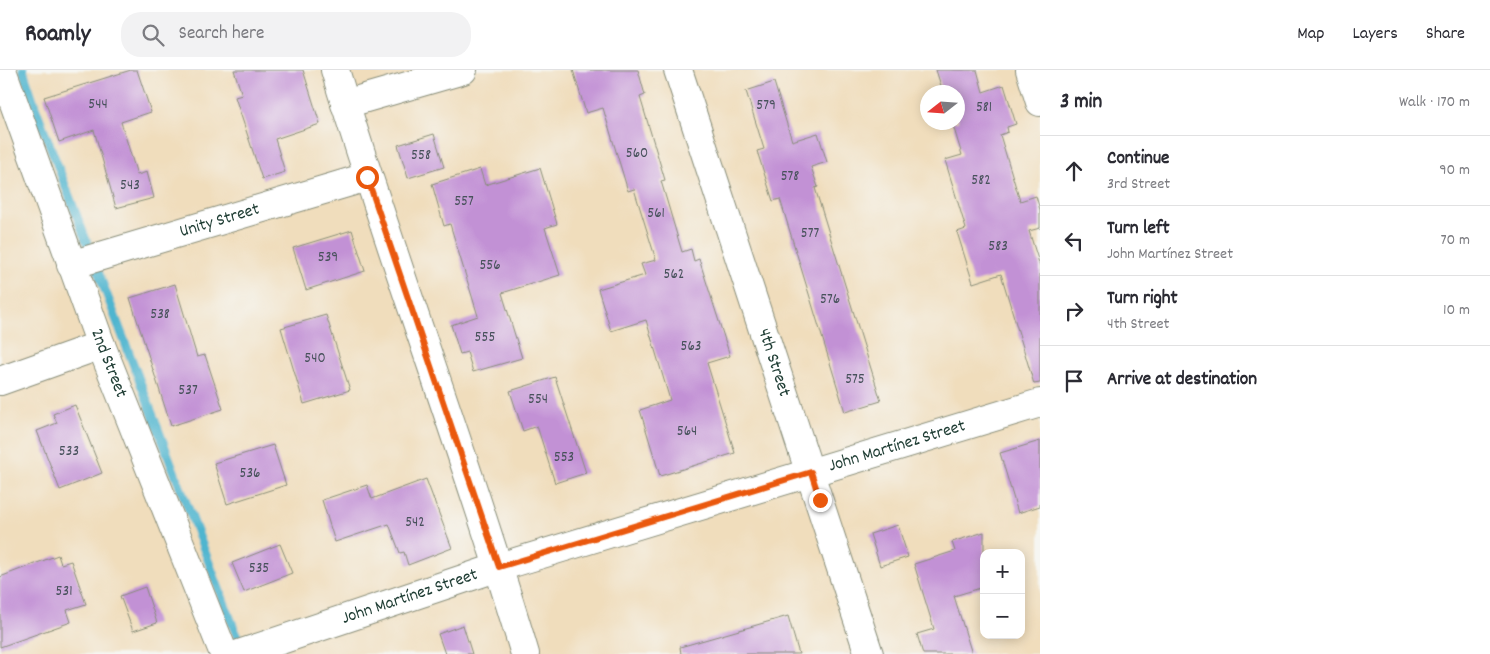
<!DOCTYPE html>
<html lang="en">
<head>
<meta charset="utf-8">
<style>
  :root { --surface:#fff; --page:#f2f2f3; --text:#2b2b33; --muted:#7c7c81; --line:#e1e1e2 }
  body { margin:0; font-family:Dekko,sans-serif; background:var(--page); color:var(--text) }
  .controls { position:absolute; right:15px; bottom:15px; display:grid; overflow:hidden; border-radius:10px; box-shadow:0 2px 12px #0003 }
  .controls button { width:45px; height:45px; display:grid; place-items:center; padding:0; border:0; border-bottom:1px solid var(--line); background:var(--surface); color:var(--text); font:25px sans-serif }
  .compass { position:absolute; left:920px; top:15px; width:45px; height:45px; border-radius:50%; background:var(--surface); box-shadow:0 2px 12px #0003; rotate:253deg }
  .stop { position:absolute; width:15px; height:15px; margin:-11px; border:4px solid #ea580c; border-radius:50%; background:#fff }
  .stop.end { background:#ea580c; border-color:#fff; box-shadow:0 1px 5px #0008 }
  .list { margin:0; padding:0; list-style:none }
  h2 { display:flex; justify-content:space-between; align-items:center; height:65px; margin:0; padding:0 20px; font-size:21px }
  h2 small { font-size:16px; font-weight:400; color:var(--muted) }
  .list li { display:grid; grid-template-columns:32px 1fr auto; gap:15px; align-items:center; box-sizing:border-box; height:70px; padding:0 20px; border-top:1px solid var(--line) }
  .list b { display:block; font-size:19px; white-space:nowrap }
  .list p { margin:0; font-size:16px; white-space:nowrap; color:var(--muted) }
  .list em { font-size:16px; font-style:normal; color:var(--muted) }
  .icon { flex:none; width:28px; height:28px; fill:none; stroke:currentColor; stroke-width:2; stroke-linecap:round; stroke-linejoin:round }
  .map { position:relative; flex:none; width:1040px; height:584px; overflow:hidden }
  header { display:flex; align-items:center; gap:30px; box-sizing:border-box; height:70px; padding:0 25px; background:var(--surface); border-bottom:1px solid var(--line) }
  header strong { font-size:24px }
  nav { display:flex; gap:28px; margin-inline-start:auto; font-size:18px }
  .search { width:350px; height:45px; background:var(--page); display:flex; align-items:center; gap:12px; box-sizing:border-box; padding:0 18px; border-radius:20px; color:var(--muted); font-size:19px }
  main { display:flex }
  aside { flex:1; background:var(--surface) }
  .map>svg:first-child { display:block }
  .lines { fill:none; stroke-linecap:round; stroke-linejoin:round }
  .stream { stroke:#50b5cf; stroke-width:9 }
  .building { fill:#c291d5 }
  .minor-casing { stroke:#888d78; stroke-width:30 }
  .minor { stroke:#fff; stroke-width:28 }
  .route { stroke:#ea580c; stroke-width:6 }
  .labels { text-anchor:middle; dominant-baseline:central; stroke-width:4; stroke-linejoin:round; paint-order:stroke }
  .number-label { font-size:15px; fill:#48525c }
  .street-label { font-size:18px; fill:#1f3d34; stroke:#f6f6f2 }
</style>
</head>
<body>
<header>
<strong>Roamly</strong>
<div class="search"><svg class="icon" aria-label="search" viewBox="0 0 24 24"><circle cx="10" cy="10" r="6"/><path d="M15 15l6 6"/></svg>Search here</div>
<nav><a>Map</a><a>Layers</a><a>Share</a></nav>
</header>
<main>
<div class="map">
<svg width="1040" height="584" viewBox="0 0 1040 584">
  <rect width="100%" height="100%" fill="#f6f6f2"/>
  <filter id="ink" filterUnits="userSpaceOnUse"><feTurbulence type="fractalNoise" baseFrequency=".02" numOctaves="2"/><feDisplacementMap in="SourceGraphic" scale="10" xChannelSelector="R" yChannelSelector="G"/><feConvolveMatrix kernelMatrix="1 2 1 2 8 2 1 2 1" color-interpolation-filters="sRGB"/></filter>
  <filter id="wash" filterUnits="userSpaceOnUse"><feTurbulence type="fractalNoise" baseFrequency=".0096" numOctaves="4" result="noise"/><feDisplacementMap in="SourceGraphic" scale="20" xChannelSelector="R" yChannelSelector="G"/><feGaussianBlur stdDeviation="1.12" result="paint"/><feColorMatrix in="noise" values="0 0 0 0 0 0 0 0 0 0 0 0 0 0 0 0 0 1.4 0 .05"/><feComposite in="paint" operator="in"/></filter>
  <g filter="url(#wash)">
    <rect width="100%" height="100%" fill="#f0ddbc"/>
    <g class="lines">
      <path class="stream" d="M23,0L36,39L237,566"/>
    </g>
    <g id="blocks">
      <path class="building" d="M131,0H137L151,42L121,52L137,105L147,102L154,128L116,138L94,60L59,72L44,27Z
        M234,0H303L320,54L275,69L285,102L262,109L235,27L242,25Z
        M573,0H638L645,25L640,27L665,110L661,111L682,182L691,179L694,191L699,189L730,286L707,293L735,383L660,406L640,340L670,330L646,250L611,261L598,219L645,205L641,194L656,190L634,119L628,121L603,38L586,43Z
        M936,0H977L983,22L1004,15L1016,54L1007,57L1008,62L1000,65L1020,131L1036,126L1040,140V158L1029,161L1040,196V313L1034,314L1001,204L973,213L957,162L966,159L945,90L962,85L952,52H958V22H943Z
        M774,12L792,71L818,63L827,92L811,97L818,117L815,118L881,331L845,342L780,129L773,131L757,81L764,79L746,21Z
        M434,64L444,97L408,108L398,75Z
        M540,98L557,154L545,158L560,205L502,223L522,288L473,302L467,282L460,284L451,255L478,246L450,154L444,156L432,114L480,99L485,115Z
        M352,160L365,201L306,220L293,178Z
        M175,214L197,287L205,285L223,339L171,356L130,228Z
        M326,245L350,320L304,334L281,258Z
        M555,307L586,403L555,413L537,356L523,361L510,321Z
        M75,335L102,403L60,420L37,361L57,353L53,344Z
        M1040,371V436L1018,443L1000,383Z
        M273,375L286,415L227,434L214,393Z
        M426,409L452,478L408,495L404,482L400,483L389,454L335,472L322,430L367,415L372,429Z
        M898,455L908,487L880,496L870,464Z
        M984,462V517L954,526L972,584H923L917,564L934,559L914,494L955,481L952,472Z
        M280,474L292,503L244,522L232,493Z
        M58,485L61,494L71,491L86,534L67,540L71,552L0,577V507Z
        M145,517L157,553L133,561L120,526Z
        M788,546L799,584H681L680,577Z
        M463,555L472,584H445L438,564Z"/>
    </g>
  </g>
  <g filter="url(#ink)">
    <use href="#blocks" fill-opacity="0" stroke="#888d78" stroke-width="1"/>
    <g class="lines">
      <g class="minor-casing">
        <g id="minor">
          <path id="s1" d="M2,0L101,275L224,584"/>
          <path d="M335,0C394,196 467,388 525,584"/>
          <path id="s2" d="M678,0L869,584"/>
          <path d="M1030,0L1040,32"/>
          <path d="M345,34L463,0"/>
          <path id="s3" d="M71,195L367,107"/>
          <path d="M0,311L101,275"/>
          <path id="s4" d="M239,584L499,497L1040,333"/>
        </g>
      </g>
      <use href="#minor" class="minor"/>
    </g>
  </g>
  <g class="lines" filter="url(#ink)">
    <path class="route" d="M367,107L499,497L811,402L820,430"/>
  </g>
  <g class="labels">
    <g class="number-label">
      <text x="98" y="35">544</text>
      <text x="766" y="36">579</text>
      <text x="984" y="38">581</text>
      <text x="637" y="84">560</text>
      <text x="421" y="86">558</text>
      <text x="790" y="107">578</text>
      <text x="981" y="111">582</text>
      <text x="130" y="116">543</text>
      <text x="464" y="132">557</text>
      <text x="656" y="144">561</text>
      <text x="810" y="164">577</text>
      <text x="998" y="177">583</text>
      <text x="328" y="188">539</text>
      <text x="490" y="196">556</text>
      <text x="674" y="205">562</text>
      <text x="830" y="230">576</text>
      <text x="160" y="245">538</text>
      <text x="485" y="268">555</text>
      <text x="691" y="277">563</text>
      <text x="315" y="289">540</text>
      <text x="855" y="310">575</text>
      <text x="188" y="321">537</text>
      <text x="538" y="330">554</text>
      <text x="687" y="362">564</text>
      <text x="69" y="382">533</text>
      <text x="564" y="388">553</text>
      <text x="250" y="404">536</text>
      <text x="415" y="453">542</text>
      <text x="259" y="499">535</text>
      <text x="64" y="522">531</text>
    </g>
    <g class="street-label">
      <text stroke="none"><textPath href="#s3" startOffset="155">Unity Street</textPath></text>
      <text stroke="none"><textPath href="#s2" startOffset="308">4th Street</textPath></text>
      <text stroke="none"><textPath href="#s1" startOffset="312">2nd Street</textPath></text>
      <text stroke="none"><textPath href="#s4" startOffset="690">John Martínez Street</textPath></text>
      <text stroke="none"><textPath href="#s4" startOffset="180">John Martínez Street</textPath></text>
    </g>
  </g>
</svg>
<div class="controls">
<button>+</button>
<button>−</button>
</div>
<svg class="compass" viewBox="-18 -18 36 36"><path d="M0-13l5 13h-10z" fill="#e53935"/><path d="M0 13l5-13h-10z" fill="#7c7c81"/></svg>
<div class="stop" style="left:367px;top:107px"></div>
<div class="stop end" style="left:820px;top:430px"></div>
</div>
<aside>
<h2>3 min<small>Walk · 170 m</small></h2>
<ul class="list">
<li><svg class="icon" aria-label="ahead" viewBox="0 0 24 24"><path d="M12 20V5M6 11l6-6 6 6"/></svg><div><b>Continue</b><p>3rd Street</p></div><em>90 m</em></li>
<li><svg class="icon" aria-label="left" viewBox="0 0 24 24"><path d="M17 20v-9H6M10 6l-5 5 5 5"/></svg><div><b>Turn left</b><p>John Martínez Street</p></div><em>70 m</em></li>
<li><svg class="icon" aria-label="right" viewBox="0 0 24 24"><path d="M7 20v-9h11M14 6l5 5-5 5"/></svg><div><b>Turn right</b><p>4th Street</p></div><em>10 m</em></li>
<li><svg class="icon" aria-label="arrive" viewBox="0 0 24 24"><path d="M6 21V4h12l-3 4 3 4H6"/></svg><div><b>Arrive at destination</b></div></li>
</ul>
</aside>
</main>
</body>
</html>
